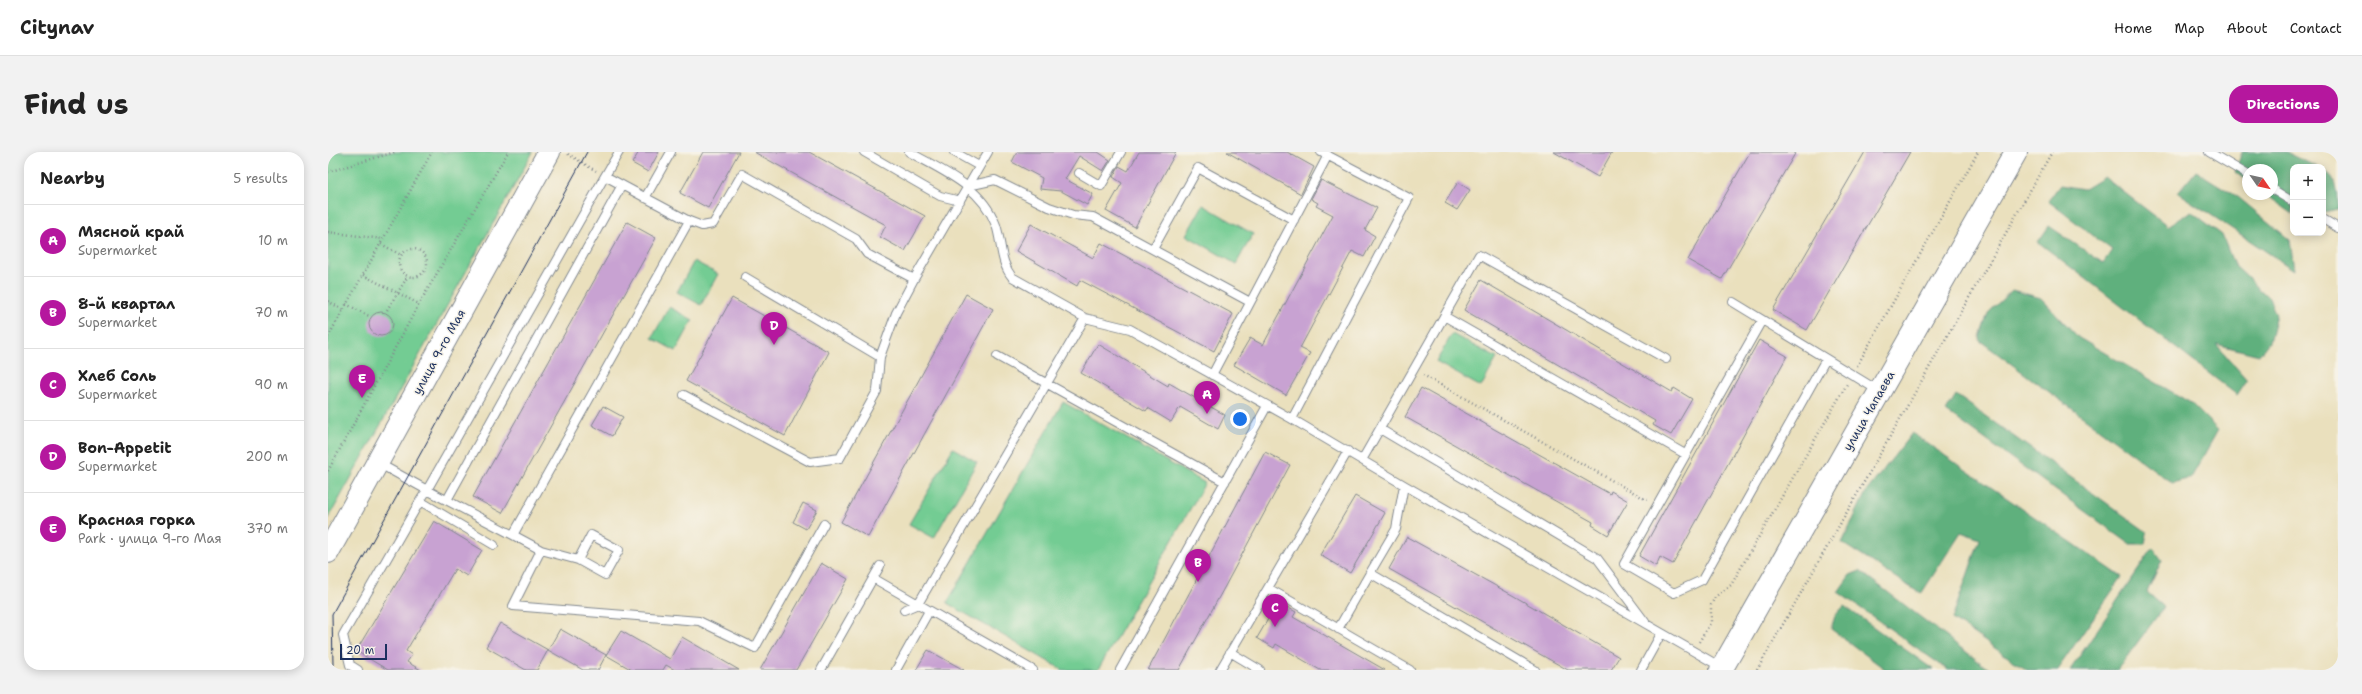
<!DOCTYPE html>
<html lang="en">
<head>
<meta charset="utf-8">
<style>
  :root { --surface:#fff; --page:#f2f2f2; --text:#222; --muted:#767676; --line:#e0e0e0; --accent:#b5179e }
  body { margin:0; font-family:"Shantell Sans",sans-serif; background:var(--page); color:var(--text) }
  .controls { position:absolute; right:12px; top:12px; display:grid; overflow:hidden; border-radius:8px; box-shadow:0 2px 10px #0003 }
  .controls button { width:36px; height:36px; display:grid; place-items:center; padding:0; border:0; border-bottom:1px solid var(--line); background:var(--surface); color:var(--text); font:20px sans-serif }
  .compass { position:absolute; left:1914px; top:12px; width:36px; height:36px; border-radius:50%; background:var(--surface); box-shadow:0 2px 10px #0003; rotate:124deg }
  .scale { position:absolute; left:12px; bottom:10px; width:47px; box-sizing:border-box; padding-left:4px; border:2px solid #1b2f5e; border-top:0; font-size:11px; line-height:14px; white-space:nowrap; color:#1b2f5e; -webkit-text-stroke:3px #f7f3e8; paint-order:stroke }
  .you { position:absolute; left:912px; top:267px; width:14px; height:14px; margin:-10px; border:3px solid #fff; border-radius:50%; background:#1a73e8; box-shadow:0 0 0 6px #1a73e833 }
  .badge { display:grid; place-items:center; width:26px; height:26px; border-radius:50%; background:var(--accent); color:#fff; font-size:13px; font-weight:700 }
  .pin { position:absolute; translate:-50% -33px; filter:drop-shadow(0 1px 2px #0008) }
  .pin::after { content:''; position:absolute; top:21px; width:14px; height:12px; background:inherit; clip-path:polygon(0 0,100% 0,50% 100%) }
  .list { margin:0; padding:0; list-style:none }
  h2 { display:flex; justify-content:space-between; align-items:center; height:52px; margin:0; padding:0 16px; font-size:17px }
  h2 small { font-size:13px; font-weight:400; color:var(--muted) }
  .list li { display:grid; grid-template-columns:26px 1fr auto; gap:12px; align-items:center; box-sizing:border-box; height:72px; padding:0 16px; border-top:1px solid var(--line) }
  .list b { display:block; font-size:15px; white-space:nowrap }
  .list p { margin:0; font-size:13px; white-space:nowrap; color:var(--muted) }
  .list em { font-size:13px; font-style:normal; color:var(--muted) }
  .map { position:relative; flex:none; width:2010px; height:518px; overflow:hidden; border-radius:16px }
  header { display:flex; align-items:center; gap:24px; box-sizing:border-box; height:56px; padding:0 20px; background:var(--surface); border-bottom:1px solid var(--line) }
  header strong { font-size:19px }
  nav { display:flex; gap:22px; margin-inline-start:auto; font-size:14px }
  .intro { display:flex; align-items:center; justify-content:space-between; box-sizing:border-box; height:96px; padding:0 24px }
  h1 { margin:0; font-size:28px }
  .button { padding:10px 18px; border-radius:16px; background:var(--accent); color:#fff; font-size:14px; font-weight:700 }
  main { display:flex; gap:24px; padding:0 24px }
  aside { flex:1; background:var(--surface); border-radius:16px; box-shadow:0 2px 10px #0003 }
  .map>svg:first-child { display:block }
  .green { fill:#73cc93; stroke:#477e78 }
  .forest { fill:#5eb07d; stroke:#3c706e }
  .building { fill:#c8a2d2 }
  .lines { fill:none; stroke-linecap:round; stroke-linejoin:round }
  .lane-casing { stroke:#82888e; stroke-width:10 }
  .secondary-casing { stroke:#82888e; stroke-width:24 }
  .path { stroke:#82888e; stroke-width:2.5; stroke-dasharray:1 3; stroke-linecap:butt }
  .lane { stroke:#fff; stroke-width:8 }
  .secondary { stroke:#fff; stroke-width:22 }
  .tram { stroke:#1b2f5e; stroke-width:1 }
  .labels { text-anchor:middle; dominant-baseline:central; stroke-width:3; stroke-linejoin:round; paint-order:stroke }
  .street-label { font-size:12px; fill:#1b2f5e; stroke:#f7f3e8 }
</style>
</head>
<body>
<header>
<strong>Citynav</strong>
<nav><a>Home</a><a>Map</a><a>About</a><a>Contact</a></nav>
</header>
<div class="intro"><h1>Find us</h1><a class="button">Directions</a></div>
<main>
<aside>
<h2>Nearby<small>5 results</small></h2>
<ul class="list">
<li><span class="badge">A</span><div><b>Мясной край</b><p>Supermarket</p></div><em>10 m</em></li>
<li><span class="badge">B</span><div><b>8-й квартал</b><p>Supermarket</p></div><em>70 m</em></li>
<li><span class="badge">C</span><div><b>Хлеб Соль</b><p>Supermarket</p></div><em>90 m</em></li>
<li><span class="badge">D</span><div><b>Bon-Appetit</b><p>Supermarket</p></div><em>200 m</em></li>
<li><span class="badge">E</span><div><b>Красная горка</b><p>Park · улица 9-го Мая</p></div><em>370 m</em></li>
</ul>
</aside>
<div class="map">
<svg width="2010" height="518" viewBox="0 0 2010 518">
  <rect width="100%" height="100%" fill="#f7f3e8"/>
  <filter id="ink" filterUnits="userSpaceOnUse"><feTurbulence type="fractalNoise" baseFrequency=".025" numOctaves="2"/><feDisplacementMap in="SourceGraphic" scale="8" xChannelSelector="R" yChannelSelector="G"/><feConvolveMatrix kernelMatrix="1 2 1 2 8 2 1 2 1" color-interpolation-filters="sRGB"/></filter>
  <filter id="wash" filterUnits="userSpaceOnUse"><feTurbulence type="fractalNoise" baseFrequency=".012" numOctaves="4" result="noise"/><feDisplacementMap in="SourceGraphic" scale="16" xChannelSelector="R" yChannelSelector="G"/><feGaussianBlur stdDeviation="0.9" result="paint"/><feColorMatrix in="noise" values="0 0 0 0 0 0 0 0 0 0 0 0 0 0 0 0 0 1.4 0 .05"/><feComposite in="paint" operator="in"/></filter>
  <g filter="url(#wash)">
    <rect width="100%" height="100%" fill="#eae0bd"/>
    <path class="green" d="M0,0H205L0,367Z
      M875,53L925,82L908,112L858,83Z
      M366,109L390,122L373,153L349,140Z
      M341,155L365,168L348,199L324,186Z
      M1124,182L1169,206L1153,235L1108,210Z
      M735,250L877,331L770,518H735L619,451Z
      M625,296L649,310L606,386L581,372Z"/>
    <path class="forest" d="M1914,0H1958L1989,15H1965V62L1937,42H1944V18H1920V30L1907,20Z
      M1995,18C2010,26 2010,40 2010,57L1995,60Z
      M1868,19L1910,45L1962,88L1966,118L1850,41Z
      M1776,25L1840,74L1863,59L1894,83L1906,113L1941,146L1948,163L1941,190L1931,203L1888,192L1919,228L1909,243L1710,90L1721,74L1775,111L1784,98L1720,49L1732,33L1756,37Z
      M1684,138L1713,146L1751,186L1863,251L1890,278L1863,326L1844,331L1651,188L1660,161Z
      M1628,243L1819,380L1817,392H1802L1618,259Z
      M1584,281L1794,425L1729,518H1699L1624,467L1652,387L1633,380L1593,442L1514,391L1538,340Z
      M1825,396L1834,408L1819,440L1836,455L1789,518H1742Z
      M1532,419L1662,518H1620L1510,440L1522,423Z
      M1516,454L1606,518H1558L1503,477L1507,464Z"/>
    <g id="blocks">
      <path class="building" d="M311,0H331L320,20L304,11Z
        M375,0H411L380,56L352,41Z
        M426,0H481L597,64L577,99L552,85L558,73Z
        M689,0H770L782,8L775,19L751,4L737,27L765,42L759,53L733,39L712,37L714,26L684,10Z
        M811,0H848L807,75L778,59L794,31L785,25L791,14L800,19Z
        M899,0H959L986,15L973,42Z
        M1226,0H1284L1270,25Z
        M1422,0H1468L1394,127L1360,108Z
        M1537,0H1582L1479,178L1445,158Z
        M993,28L1049,56L1037,78L1047,84L1036,105L1024,99L972,196L982,201L958,243L906,213L922,186L935,193L1005,63L988,54L990,51L983,47Z
        M1130,30L1142,38L1129,58L1117,51Z
        M299,70L328,86L174,361L145,345Z
        M703,72L765,106L773,91L905,162L886,199L752,128L749,134L688,99Z
        M1153,128L1344,240L1346,236L1364,247L1343,283L1325,273L1327,269L1136,158Z
        M638,142L665,157L540,385L513,370Z
        M404,146L501,200L457,284L358,229Z
        M41 172a12 12 0 1 1 24 0a12 12 0 1 1-24 0Z
        M1431,188L1459,204L1345,412L1332,405L1328,414L1311,404Z
        M770,192L840,234L841,231L897,263L890,277L852,255L843,270L820,256L818,259L753,221Z
        M1093,236L1282,342L1283,339L1300,349L1280,383L1264,373L1265,370L1077,265Z
        M275,254L295,265L284,284L264,273Z
        M937,300L962,313L896,436L851,518H820Z
        M1027,344L1057,361L1022,421L992,403Z
        M475,351L489,358L478,377L465,370Z
        M106,369L154,398L139,424L127,417L78,499L84,503L79,510L93,518H60L28,499Z
        M1079,385L1186,444L1291,505L1283,518H1240L1061,417Z
        M493,411L520,427L468,518H432Z
        M950,450L968,460L965,465L1057,518H992L948,492L946,496L929,486Z
        M172,471L220,498L209,518H198L158,495Z
        M232,477L278,503L270,518H255L220,498Z
        M293,479L342,507L354,485L411,518H347L338,513L335,518H304L278,503Z
        M600,498L636,518H588Z"/>
    </g>
  </g>
  <g filter="url(#ink)">
    <use href="#blocks" fill-opacity="0" stroke="#82888e" stroke-width="1"/>
    <g class="lines">
      <g class="lane-casing">
        <path id="lane" d="M291,0L277,24L361,69L185,383L213,398L185,454L371,469L427,496L496,372
          M536,0L612,44L632,49
          M581,0C615,19 653,34 668,73C674,91 672,110 684,125L757,166L802,177L964,267L1076,333L1068,377L1042,421L1207,518
          M626,0L651,14
          M1881,0L1920,23
          M751,21L773,34L793,0
          M640,34L667,28L721,55L745,63L765,65L922,150
          M1944,37L1965,50
          M317,46L343,0
          M1995,67L2010,76
          M361,69L374,74L385,72L414,22L528,87L539,102L586,127
          M825,97L870,16L966,68
          M417,125L552,205
          M1405,150L1551,239
          M1116,164L1357,302
          M1434,168L1296,412L1346,441L1374,428L1498,207
          M669,204L897,330
          M884,223L1000,3
          M356,243L482,310L512,306L549,239L552,205L568,161L586,127L660,0
          M964,267L1081,46L993,0
          M1052,277L1269,406L1317,470
          M1034,308L1151,103L1338,207
          M50,311L99,338L92,349L166,393
          M1076,333L1393,515
          M119,348L294,33
          M185,383L99,338L277,24
          M213,398L250,408L277,423L291,398L263,383L250,408
          M545,426L705,518
          M940,436L1082,518
          M576,458L590,452L757,166
          M1010,477L1042,421
          M902,500L932,518
          M30,518L22,513L15,483L92,349
          M493,518L552,414
          M568,518L601,459
          M792,518L939,254
          M892,518L1020,299
          M1313,518L1333,482"/>
      </g>
      <g class="secondary-casing">
        <path id="secondary" d="M0,400L221,0
          M1393,518L1688,0"/>
      </g>
      <path class="path" d="M240,2L268,19
        M0,20L67,0
        M0,80L55,87
        M53,92L73,103
        M71 111a14 14 0 1 1 28 0a14 14 0 1 1-28 0Z
        M35,123L91,152
        M0,149L15,158
        M18,152L41,164
        M59,158L80,124
        M0,185L104,0
        M1529,214L1650,0
        M1095,223L1319,348
        M0,319L91,152L180,0
        M1371,490L1383,470V453L1387,445L1403,433L1519,232
        M1429,518L1724,0"/>
      <use href="#lane" class="lane"/>
      <use href="#secondary" class="secondary"/>
      <path class="tram" d="M8,518L5,513L4,462L259,0"/>
    </g>
  </g>
  <g class="labels">
    <g class="street-label">
      <text transform="translate(111 200) rotate(-61)">улица 9-го Мая</text>
      <text transform="translate(1541 259) rotate(-60)">улица Чапаева</text>
    </g>
  </g>
</svg>
<div class="controls">
<button>+</button>
<button>−</button>
</div>
<svg class="compass" viewBox="-18 -18 36 36"><path d="M0-13l5 13h-10z" fill="#e53935"/><path d="M0 13l5-13h-10z" fill="#767676"/></svg>
<div class="scale">20 m</div>
<div class="you"></div>
<div class="pin badge" style="left:879px;top:262px">A</div>
<div class="pin badge" style="left:870px;top:430px">B</div>
<div class="pin badge" style="left:947px;top:475px">C</div>
<div class="pin badge" style="left:446px;top:193px">D</div>
<div class="pin badge" style="left:34px;top:246px">E</div>
</div>
</main>
</body>
</html>
